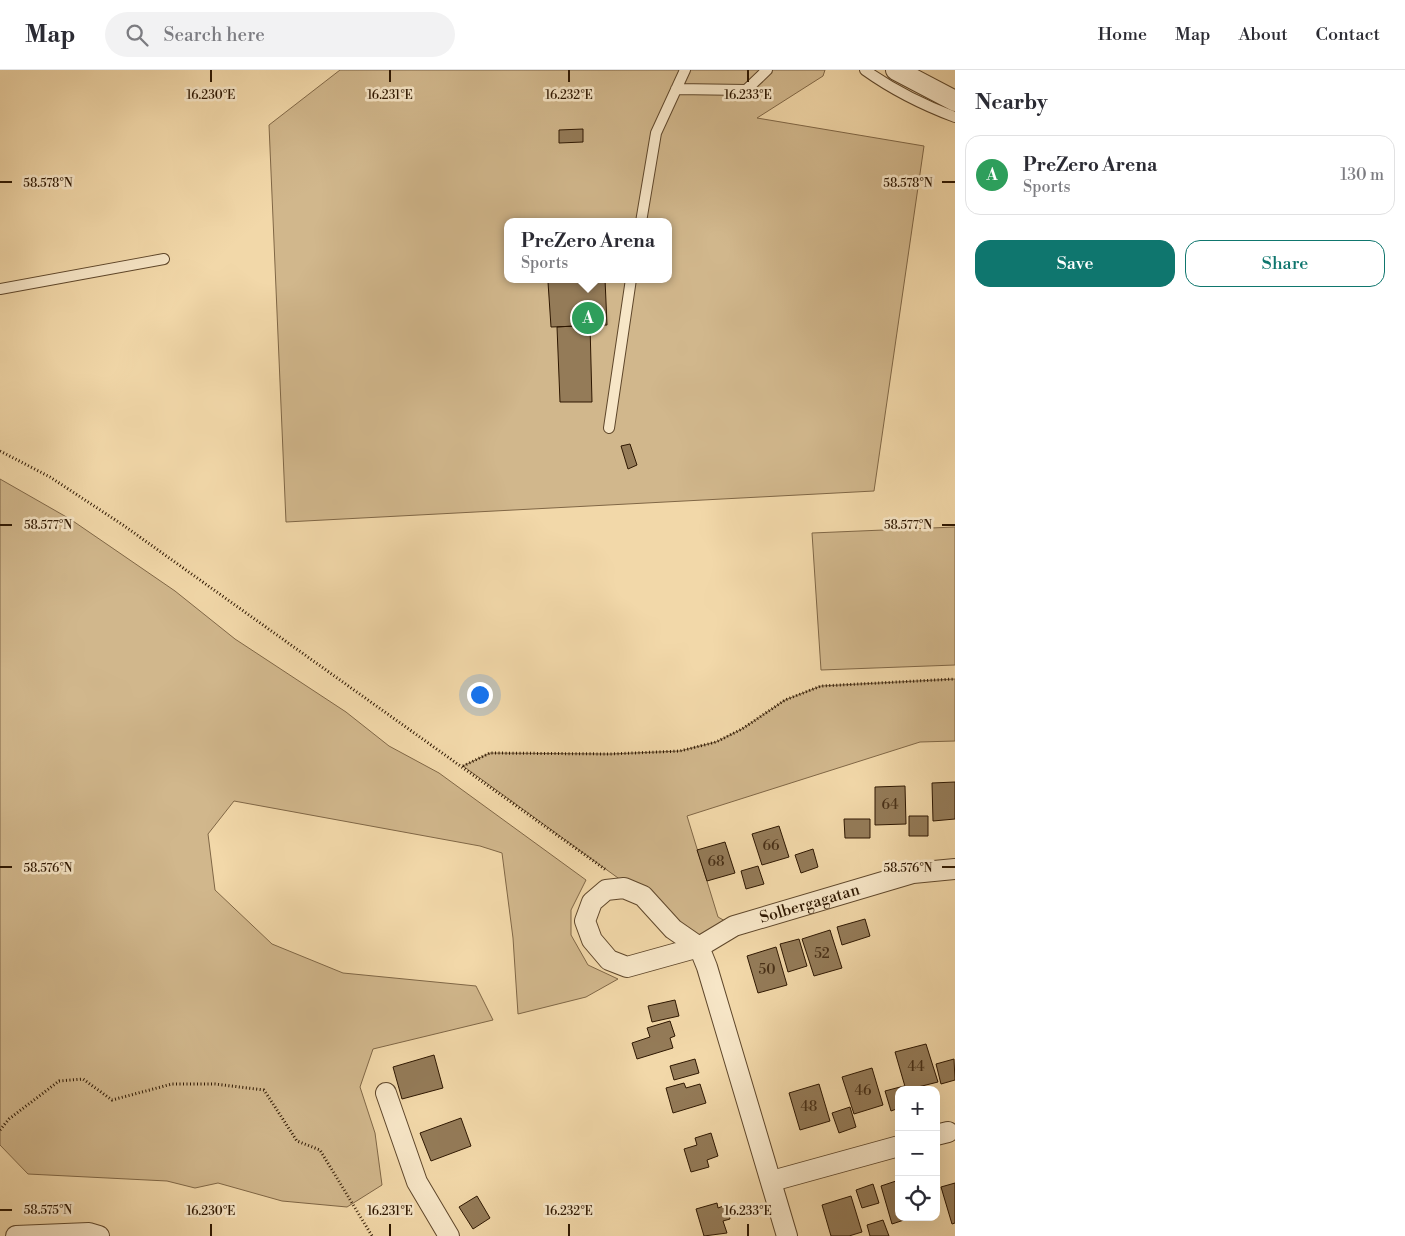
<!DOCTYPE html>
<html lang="en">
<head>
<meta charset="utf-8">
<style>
  :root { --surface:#fff; --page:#f2f2f3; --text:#2b2b33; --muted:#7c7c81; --line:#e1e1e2; --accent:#0f766e }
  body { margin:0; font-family:"Libre Bodoni",serif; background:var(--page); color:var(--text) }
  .controls { position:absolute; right:15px; bottom:15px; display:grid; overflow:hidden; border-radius:10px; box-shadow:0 5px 20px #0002 }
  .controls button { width:45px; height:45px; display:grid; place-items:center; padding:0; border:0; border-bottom:1px solid var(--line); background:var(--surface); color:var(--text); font:25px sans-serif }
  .you { position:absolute; left:479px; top:624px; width:18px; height:18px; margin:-12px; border:4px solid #fff; border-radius:50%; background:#1a73e8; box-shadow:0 0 0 8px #1a73e833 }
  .badge { display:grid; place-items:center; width:32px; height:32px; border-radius:50%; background:var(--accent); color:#fff; font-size:16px; font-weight:700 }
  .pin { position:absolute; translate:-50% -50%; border:2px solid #fff; box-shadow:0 1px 5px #0006 }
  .popup { position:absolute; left:504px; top:148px; width:168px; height:65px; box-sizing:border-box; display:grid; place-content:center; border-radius:10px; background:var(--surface); filter:drop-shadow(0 1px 4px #0005); font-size:16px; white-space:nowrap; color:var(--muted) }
  .popup b { font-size:19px; color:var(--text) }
  .popup::after { content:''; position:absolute; left:50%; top:100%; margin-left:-10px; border:10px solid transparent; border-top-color:var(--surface) }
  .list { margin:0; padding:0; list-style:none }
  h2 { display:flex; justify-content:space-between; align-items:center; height:65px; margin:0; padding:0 20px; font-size:21px }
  h2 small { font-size:16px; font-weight:400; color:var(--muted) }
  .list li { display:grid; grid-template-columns:32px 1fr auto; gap:15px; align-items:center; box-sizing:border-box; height:80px; margin:0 10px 10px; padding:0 10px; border:1px solid var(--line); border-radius:15px }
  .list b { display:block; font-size:19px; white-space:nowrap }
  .list p { margin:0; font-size:16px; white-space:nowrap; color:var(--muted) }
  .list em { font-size:16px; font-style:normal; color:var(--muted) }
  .actions { display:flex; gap:10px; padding:15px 20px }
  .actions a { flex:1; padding:11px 0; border:1px solid var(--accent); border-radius:15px; text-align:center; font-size:18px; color:var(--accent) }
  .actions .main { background:var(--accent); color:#fff }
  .icon { flex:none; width:28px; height:28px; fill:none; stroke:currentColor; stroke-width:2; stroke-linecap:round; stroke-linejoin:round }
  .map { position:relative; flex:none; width:955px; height:1166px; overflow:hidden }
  header { display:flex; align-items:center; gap:30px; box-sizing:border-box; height:70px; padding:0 25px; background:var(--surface); border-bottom:1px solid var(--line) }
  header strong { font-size:24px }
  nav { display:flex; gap:28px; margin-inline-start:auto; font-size:18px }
  .search { width:350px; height:45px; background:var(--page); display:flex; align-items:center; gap:12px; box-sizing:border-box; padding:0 18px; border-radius:28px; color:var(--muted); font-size:19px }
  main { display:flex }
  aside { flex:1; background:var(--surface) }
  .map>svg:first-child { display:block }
  .green { fill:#d1b78c; stroke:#806746; fill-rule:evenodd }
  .building { fill:#947b58; stroke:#2e1701 }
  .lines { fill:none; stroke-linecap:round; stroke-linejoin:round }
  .lane-casing { stroke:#5f472b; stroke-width:12 }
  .street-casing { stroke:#5f472b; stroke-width:22 }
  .path { stroke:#2e1701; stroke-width:3; stroke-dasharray:1 2.5; stroke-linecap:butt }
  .lane { stroke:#f7e6c7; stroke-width:10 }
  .street { stroke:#f7e6c7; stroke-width:20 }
  .ticks { fill:none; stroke:#2e1701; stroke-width:2 }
  .labels { text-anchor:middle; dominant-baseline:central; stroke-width:5; stroke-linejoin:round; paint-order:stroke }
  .number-label { font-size:14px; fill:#483017 }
  .street-label { font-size:16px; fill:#2e1701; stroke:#f7e6c7 }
  .ticks-label { font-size:12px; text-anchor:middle; fill:#2e1701; stroke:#f7e6c7; stroke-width:5; stroke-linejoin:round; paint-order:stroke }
</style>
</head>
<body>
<header>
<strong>Map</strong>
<div class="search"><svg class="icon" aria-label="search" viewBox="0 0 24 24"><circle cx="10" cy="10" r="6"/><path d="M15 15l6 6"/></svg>Search here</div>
<nav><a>Home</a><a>Map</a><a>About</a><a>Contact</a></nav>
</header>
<main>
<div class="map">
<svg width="955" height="1166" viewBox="0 0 955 1166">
  <rect width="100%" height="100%" fill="#f2d8a9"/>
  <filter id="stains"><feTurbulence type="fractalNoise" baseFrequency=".004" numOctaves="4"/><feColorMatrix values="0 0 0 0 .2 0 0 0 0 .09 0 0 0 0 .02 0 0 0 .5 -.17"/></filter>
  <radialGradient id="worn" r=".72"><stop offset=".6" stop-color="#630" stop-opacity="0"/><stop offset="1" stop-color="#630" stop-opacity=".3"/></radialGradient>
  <path class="green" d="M340,0H825L823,6L757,48L924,76L874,421L286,452L269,55ZM508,152H668V209H508Z
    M0,409L70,449L108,475L175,521L235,569L346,642L389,676L439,703L586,810L571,840V865L588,895L618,909L586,927L518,944L513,868L502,783L480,776L234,731L208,764L215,820L272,874L343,903L476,916L493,950L373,979L360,1017L375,1063L382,1115L347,1137L282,1131L218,1113L195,1118L167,1111L28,1104L0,1075Z
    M955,457V595L821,600L812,463Z
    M955,609V671L920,672L687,746L718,847L734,856L699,877L643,826L463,696L490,683L610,684L680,681L716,672L742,659L785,630L821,616Z"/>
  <path class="building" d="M583,59V72L559,73V60Z
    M605,209L607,255L551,257L548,212Z
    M590,255L592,332H560L557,257Z
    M630,374L637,395L628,399L621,376Z
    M955,712V749L933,751L932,713Z
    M905,716L906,754L875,755V717Z
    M909,746H928V766H909Z
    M844,749H870V768H845Z
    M779,756L789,787L762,795L752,764Z
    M725,772L735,803L707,811L697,780Z
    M813,779L818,797L801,803L795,785Z
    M758,796L764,814L746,819L741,801Z
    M865,849L870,866L842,875L837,857Z
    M830,860L842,898L814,906L802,869Z
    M799,869L807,896L788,902L780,874Z
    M776,877L787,915L758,923L747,886Z
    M675,930L679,946L652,952L648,936Z
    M670,951L675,966L670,968L673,978L637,989L632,973L650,967L647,958Z
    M926,974L938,1012L906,1020L895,982Z
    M434,985L443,1018L402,1029L393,997Z
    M695,989L699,1003L674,1010L670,996Z
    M954,989L955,1010L941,1014L936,994Z
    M872,998L883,1035L854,1044L842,1007Z
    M684,1013L686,1018L700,1014L706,1033L673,1043L666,1018Z
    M819,1014L830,1051L800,1060L789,1023Z
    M904,1016L905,1020H899V1038L891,1041L885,1021Z
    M850,1037L856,1057L839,1063L832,1043Z
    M461,1048L471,1076L431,1091L420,1063Z
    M711,1063L718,1086L707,1090L709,1097L691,1102L684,1079L697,1075L695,1068Z
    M899,1110V1147H913L892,1154L881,1116Z
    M955,1113V1153L952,1154L941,1117Z
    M873,1114L879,1133L862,1138L856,1120Z
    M477,1126L490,1148L473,1159L459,1137Z
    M851,1126L862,1162L849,1166H831L822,1135Z
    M717,1133L718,1138L726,1135L730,1149L723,1151L727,1163L704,1166L696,1139Z
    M883,1150L889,1166H870L867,1155Z"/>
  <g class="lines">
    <g class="lane-casing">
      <path id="lane" d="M865,0C893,20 923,35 955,47
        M676,19L746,20L767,0
        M641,152L656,63L685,0
        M0,219L164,189
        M609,358L631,209"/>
    </g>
    <g class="street-casing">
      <g id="street">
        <path d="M896,0L955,31"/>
        <path d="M386,1023L417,1112L449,1166"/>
        <path d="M936,1065L948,1062"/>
        <path d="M772,1111L899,1076"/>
        <path d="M16,1166L89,1163L99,1166"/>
        <path id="s1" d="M787,1166L707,897L699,877L673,859L643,826L624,818L606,820L592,832L585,851L592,870L609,890L627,897L699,877L734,856L913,803L955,799"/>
      </g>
    </g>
    <path class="path" d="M0,381L50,407L123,455L606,800
      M463,696L490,683L610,684L680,681L716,672L742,659L785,630L821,616L955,609
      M0,1060L9,1049L59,1011L83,1009L112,1030L172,1014H215L264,1020L297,1071L320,1080L372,1166"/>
    <use href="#lane" class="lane"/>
    <use href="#street" class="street"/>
  </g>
  <path class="ticks" d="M211,0V12M390,0V12M569,0V12M748,0V12M0,112H12M942,112H955M0,455H12M942,455H955M0,797H12M942,797H955M0,1140H12M211,1154V1166M390,1154V1166M569,1154V1166M748,1154V1166"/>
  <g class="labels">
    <g class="number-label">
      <text x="890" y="735">64</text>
      <text x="771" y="776">66</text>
      <text x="716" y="792">68</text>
      <text x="822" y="884">52</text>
      <text x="767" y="900">50</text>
      <text x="916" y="997">44</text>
      <text x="863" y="1021">46</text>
      <text x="809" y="1037">48</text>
    </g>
    <g class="street-label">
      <text stroke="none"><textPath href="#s1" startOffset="716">Solbergagatan</textPath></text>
    </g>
  </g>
  <g class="ticks-label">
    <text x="211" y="29">16.230°E</text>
    <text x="390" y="29">16.231°E</text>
    <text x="569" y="29">16.232°E</text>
    <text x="748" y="29">16.233°E</text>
    <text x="48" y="117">58.578°N</text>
    <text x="908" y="117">58.578°N</text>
    <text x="48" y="459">58.577°N</text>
    <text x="908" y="459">58.577°N</text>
    <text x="48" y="802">58.576°N</text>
    <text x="908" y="802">58.576°N</text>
    <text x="48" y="1144">58.575°N</text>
    <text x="211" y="1145">16.230°E</text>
    <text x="390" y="1145">16.231°E</text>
    <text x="569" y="1145">16.232°E</text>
    <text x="748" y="1145">16.233°E</text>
  </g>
  <rect width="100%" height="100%" filter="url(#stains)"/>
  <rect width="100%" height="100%" fill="url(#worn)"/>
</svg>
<div class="controls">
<button>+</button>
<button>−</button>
<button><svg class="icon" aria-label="locate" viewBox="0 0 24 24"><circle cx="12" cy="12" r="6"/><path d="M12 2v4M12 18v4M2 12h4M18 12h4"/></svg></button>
</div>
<div class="you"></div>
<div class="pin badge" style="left:588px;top:248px;background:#2e9e5b">A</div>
<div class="popup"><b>PreZero Arena</b>Sports</div>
</div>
<aside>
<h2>Nearby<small></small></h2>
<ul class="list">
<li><span class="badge" style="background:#2e9e5b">A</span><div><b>PreZero Arena</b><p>Sports</p></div><em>130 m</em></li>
</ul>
<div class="actions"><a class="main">Save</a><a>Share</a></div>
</aside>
</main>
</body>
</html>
